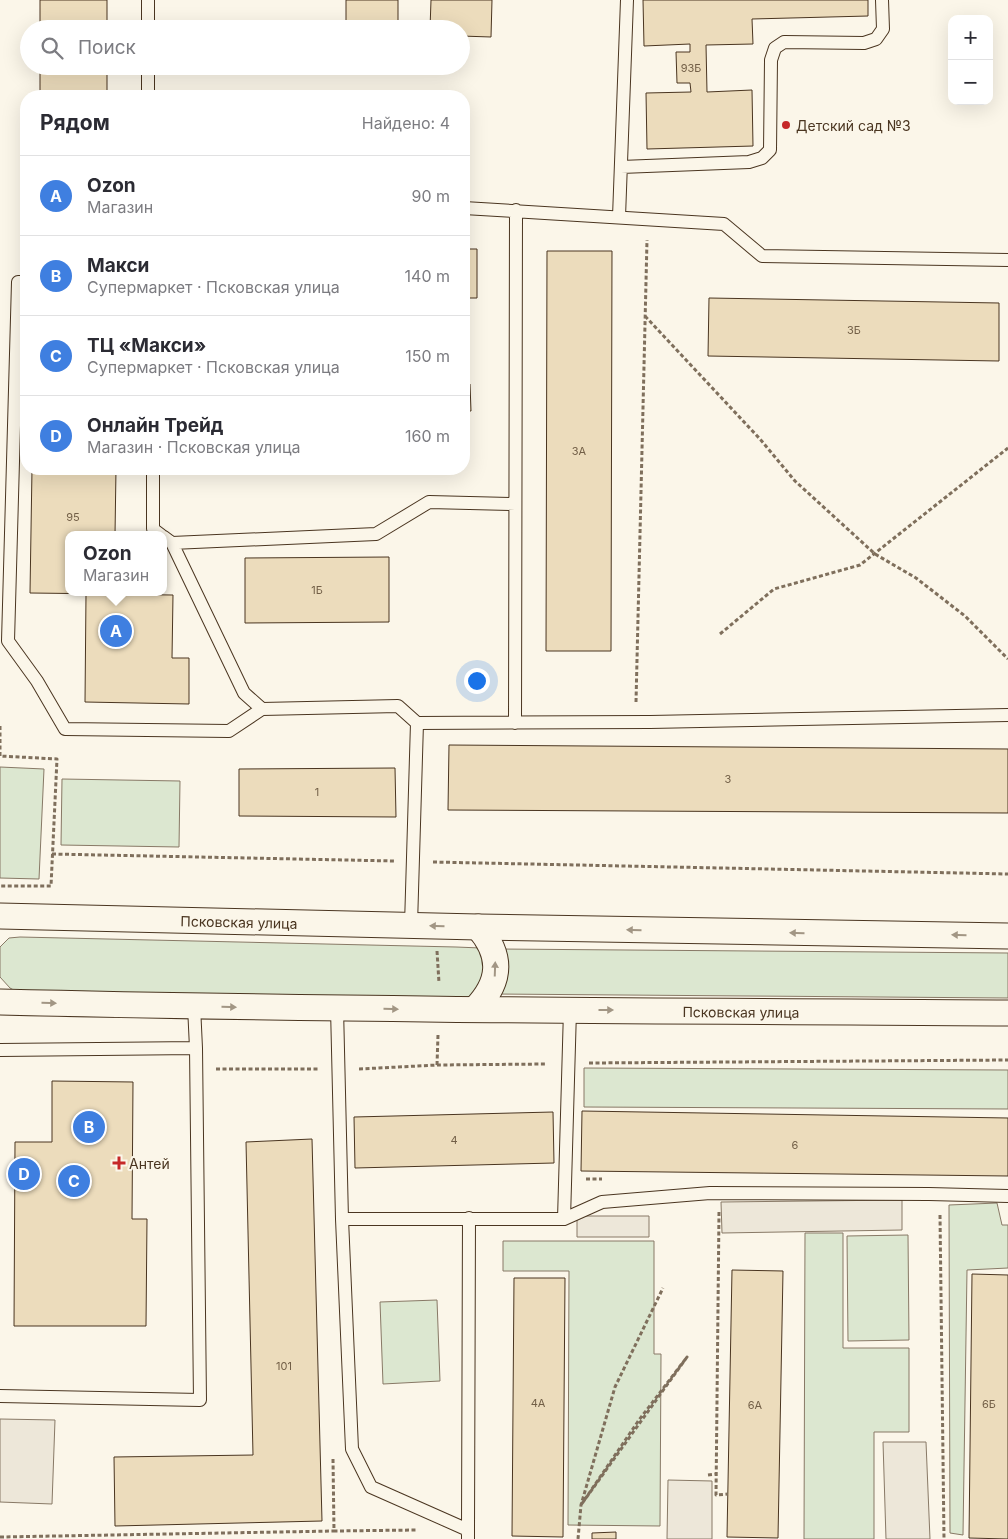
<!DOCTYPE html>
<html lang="ru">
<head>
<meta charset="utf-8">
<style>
  :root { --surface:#fff; --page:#f2f2f3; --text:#2b2b33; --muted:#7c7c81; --line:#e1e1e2; --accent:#c62828 }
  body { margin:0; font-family:Inter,sans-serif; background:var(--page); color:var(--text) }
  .controls { position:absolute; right:15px; top:15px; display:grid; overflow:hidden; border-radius:10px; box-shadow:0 5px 20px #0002 }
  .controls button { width:45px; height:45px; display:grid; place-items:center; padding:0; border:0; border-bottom:1px solid var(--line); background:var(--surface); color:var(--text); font:25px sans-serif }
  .you { position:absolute; left:476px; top:680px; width:18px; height:18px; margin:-12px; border:4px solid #fff; border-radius:50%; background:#1a73e8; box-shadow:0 0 0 8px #1a73e833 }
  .badge { display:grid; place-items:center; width:32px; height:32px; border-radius:50%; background:var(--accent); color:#fff; font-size:16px; font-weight:700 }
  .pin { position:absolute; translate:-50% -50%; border:2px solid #fff; box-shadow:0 1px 5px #0006 }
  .popup { position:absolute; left:65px; top:531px; width:102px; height:65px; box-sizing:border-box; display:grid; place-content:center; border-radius:10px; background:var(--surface); filter:drop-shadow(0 1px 4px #0005); font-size:16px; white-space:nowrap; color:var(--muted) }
  .popup b { font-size:19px; color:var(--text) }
  .popup::after { content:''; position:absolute; left:50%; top:100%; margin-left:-10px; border:10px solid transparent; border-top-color:var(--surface) }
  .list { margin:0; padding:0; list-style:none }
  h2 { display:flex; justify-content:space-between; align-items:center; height:65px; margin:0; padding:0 20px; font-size:21px }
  h2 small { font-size:16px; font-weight:400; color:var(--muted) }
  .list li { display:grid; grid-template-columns:32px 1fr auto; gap:15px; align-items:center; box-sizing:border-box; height:80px; padding:0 20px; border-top:1px solid var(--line) }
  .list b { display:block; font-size:19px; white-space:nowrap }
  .list p { margin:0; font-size:16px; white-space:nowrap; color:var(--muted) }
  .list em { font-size:16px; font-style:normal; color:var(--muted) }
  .icon { flex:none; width:28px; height:28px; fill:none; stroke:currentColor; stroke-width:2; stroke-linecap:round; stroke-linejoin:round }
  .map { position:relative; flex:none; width:1008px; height:1539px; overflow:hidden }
  .search { position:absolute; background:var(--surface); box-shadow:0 5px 20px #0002; left:20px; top:20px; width:450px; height:55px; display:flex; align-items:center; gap:12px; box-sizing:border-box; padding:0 18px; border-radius:28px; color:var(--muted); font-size:19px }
  .panel { position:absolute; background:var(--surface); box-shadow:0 5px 20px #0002; left:20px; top:90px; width:450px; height:385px; border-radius:20px }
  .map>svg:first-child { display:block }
  .green { fill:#dce7d0; stroke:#887966 }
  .parking { fill:#ede7d9; stroke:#887966 }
  .building { fill:#ecdcbc; stroke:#4a3520 }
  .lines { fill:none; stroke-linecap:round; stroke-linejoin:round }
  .lane-casing { stroke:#4a3520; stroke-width:14 }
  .street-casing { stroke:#4a3520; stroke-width:27 }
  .path { stroke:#7f6f5c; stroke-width:3; stroke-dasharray:4 2.5; stroke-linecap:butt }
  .lane { stroke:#fbf6e9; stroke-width:12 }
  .street { stroke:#fbf6e9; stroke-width:25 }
  .oneway { fill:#a29684 }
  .poi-dot { fill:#c62828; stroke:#fbf6e9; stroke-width:2 }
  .labels { text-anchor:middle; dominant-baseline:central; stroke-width:4; stroke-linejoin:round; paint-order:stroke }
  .number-label { font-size:11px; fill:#725f47 }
  .poi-label { font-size:14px; fill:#4a3520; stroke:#fbf6e9; text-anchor:start }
  .street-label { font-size:14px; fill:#4a3520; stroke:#fbf6e9 }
</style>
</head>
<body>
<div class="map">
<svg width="1008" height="1539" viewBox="0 0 1008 1539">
  <rect width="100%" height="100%" fill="#fbf6e9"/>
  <path class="green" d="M0,767L44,769L39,879L0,878Z
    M62,779L180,781L179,847L61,845Z
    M20,937L456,947L481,948L491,957L475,998L19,993L10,988L0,977V947L9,938Z
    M498,949L1008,953V998L493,994Z
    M584,1068L1008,1070V1109L584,1107Z
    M997,1203L1002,1225H1008V1268L967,1270L963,1535L950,1533L949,1205Z
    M805,1233H843V1348H909V1432H874V1539H804Z
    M908,1235L909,1340L848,1341L847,1236Z
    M503,1241H654V1354H661L660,1526L568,1525L569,1271H503Z
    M437,1300L440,1381L383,1384L380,1302Z"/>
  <path class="parking" d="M902,1200V1230L722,1233L721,1202Z
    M577,1216H649V1237H577Z
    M0,1419L55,1420L52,1504L0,1502Z
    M883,1442H926L930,1539H886Z
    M668,1480L712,1481V1539H667Z"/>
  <path class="building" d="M40,0H107V29H40Z
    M346,0H398V29H346Z
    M431,0H492L491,37L461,36V29H430Z
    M643,0H868V16L752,19L753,44L706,45L707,92L752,90L753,146L647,149L646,93L691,92L690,83H677L676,52H690V44L644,46Z
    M40,66H107V96H40Z
    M464,249H477V298H464Z
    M547,251H612L611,651H546Z
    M709,298L999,303V361L708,356Z
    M464,384H470L471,411H464Z
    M32,469H116L115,535H68V592H114V594L30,593Z
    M389,557V622L245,623V558Z
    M86,594L173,595L172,658H189V704L85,702Z
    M449,745L1008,749V813L448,810Z
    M395,768L396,817L239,816V769Z
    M52,1081L133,1082L132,1219H147L146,1326H14L15,1142H52Z
    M582,1111L1008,1118V1176L581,1171Z
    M553,1112L554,1163L355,1168L354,1117Z
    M312,1139L322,1521L115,1526L114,1457L253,1455L246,1142Z
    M732,1270L783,1271L778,1538L727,1537Z
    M972,1274L1008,1275V1539L969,1538Z
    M514,1278H565L563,1537L512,1536Z
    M616,1532V1539H592V1533Z"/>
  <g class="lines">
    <g class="lane-casing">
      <path id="lane" d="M148,29V0
        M148,96V66
        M621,167L749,162L762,158L770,150L771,60L775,48L784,42L864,43L876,39L883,29L882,0
        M464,208L724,224L762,256L1008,260
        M619,217L627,0
        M26,282H18L8,641L37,681L65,729L229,731L262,709
        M153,469V529L161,535
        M164,537L172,543L244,693L262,709L398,706L417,723L650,722L1008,715
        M172,543L376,534L429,502L515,504
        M515,723L516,210
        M411,925L417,723
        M337,1008L342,1219
        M0,1050L196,1048L194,1006
        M564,1219L570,1010
        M0,1396L200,1400L196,1048
        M468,1530L469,1218
        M468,1539V1530L371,1487L352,1449L342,1219H564L602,1202L710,1193L929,1194L1008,1196"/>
    </g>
    <g class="street-casing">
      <g id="street">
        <path id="s1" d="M0,916L478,927L1008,936"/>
        <path id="s2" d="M0,1002C336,1010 672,1011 1008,1013"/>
        <path d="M475,1009C501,982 503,956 478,927"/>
      </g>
    </g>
    <path class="path" d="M645,316L760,439L795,481L875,554L916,578L965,616L1008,659
      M720,634L774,589L860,565L1008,448
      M636,702L647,240
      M0,726V756L57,759L51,886H0
      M52,854L394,861
      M433,862L1008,874
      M437,951L439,983
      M589,1063L1008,1060
      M437,1065L438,1035
      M216,1069H318
      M359,1069L437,1065L547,1064
      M586,1179H602
      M719,1212L716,1495L728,1494
      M940,1215L944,1539
      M687,1357L581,1505L639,1420Z
      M333,1459L334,1531L416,1530
      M708,1475L716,1474
      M0,1537L334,1531
      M578,1539L581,1505L615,1387L663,1288"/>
    <use href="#lane" class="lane"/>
    <use href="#street" class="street"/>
  </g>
  <defs><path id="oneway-solid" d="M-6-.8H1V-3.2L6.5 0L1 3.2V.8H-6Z" transform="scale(1.25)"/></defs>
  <g class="oneway">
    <use href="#oneway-solid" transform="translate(437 926) rotate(-178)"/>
    <use href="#oneway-solid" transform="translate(634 930) rotate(-179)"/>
    <use href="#oneway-solid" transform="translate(797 933) rotate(-179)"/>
    <use href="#oneway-solid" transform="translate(959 935) rotate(-179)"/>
    <use href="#oneway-solid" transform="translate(495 969) rotate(-88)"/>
    <use href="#oneway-solid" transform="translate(49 1003) rotate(1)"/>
    <use href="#oneway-solid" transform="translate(229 1007) rotate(1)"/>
    <use href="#oneway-solid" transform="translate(391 1009) rotate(1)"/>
    <use href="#oneway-solid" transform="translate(606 1010)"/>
  </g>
  <g class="poi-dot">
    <circle cx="786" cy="125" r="5"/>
    <path d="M116.5 1155.5h5v5h5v5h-5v5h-5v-5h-5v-5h5z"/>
  </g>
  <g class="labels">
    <g class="number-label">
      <text x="691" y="68">93Б</text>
      <text x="854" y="330">3Б</text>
      <text x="579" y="451">3А</text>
      <text x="73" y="517">95</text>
      <text x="317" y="590">1Б</text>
      <text x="728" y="779">3</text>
      <text x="317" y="792">1</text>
      <text x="454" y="1140">4</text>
      <text x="795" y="1145">6</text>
      <text x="284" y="1366">101</text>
      <text x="538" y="1403">4А</text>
      <text x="989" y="1404">6Б</text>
      <text x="755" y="1405">6А</text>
    </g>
    <g class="poi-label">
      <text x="796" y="125">Детский сад №3</text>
      <text x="129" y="1163">Антей</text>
    </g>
    <g class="street-label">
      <text stroke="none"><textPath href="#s1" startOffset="239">Псковская улица</textPath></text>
      <text stroke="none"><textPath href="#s2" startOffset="741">Псковская улица</textPath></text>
    </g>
  </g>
</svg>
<div class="controls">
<button>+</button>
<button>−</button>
</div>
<div class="you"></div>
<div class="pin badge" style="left:116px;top:631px;background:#3f7fe0">A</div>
<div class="popup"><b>Ozon</b>Магазин</div>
<div class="pin badge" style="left:89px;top:1127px;background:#3f7fe0">B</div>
<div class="pin badge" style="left:74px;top:1181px;background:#3f7fe0">C</div>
<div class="pin badge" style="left:24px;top:1174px;background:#3f7fe0">D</div>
<div class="search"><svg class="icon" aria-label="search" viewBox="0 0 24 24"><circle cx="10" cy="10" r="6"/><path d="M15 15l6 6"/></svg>Поиск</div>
<section class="panel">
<h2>Рядом<small>Найдено: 4</small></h2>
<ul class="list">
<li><span class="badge" style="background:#3f7fe0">A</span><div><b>Ozon</b><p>Магазин</p></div><em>90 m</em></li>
<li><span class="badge" style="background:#3f7fe0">B</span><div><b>Макси</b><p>Супермаркет · Псковская улица</p></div><em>140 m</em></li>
<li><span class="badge" style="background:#3f7fe0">C</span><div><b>ТЦ «Макси»</b><p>Супермаркет · Псковская улица</p></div><em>150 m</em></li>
<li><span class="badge" style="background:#3f7fe0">D</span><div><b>Онлайн Трейд</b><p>Магазин · Псковская улица</p></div><em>160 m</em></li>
</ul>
</section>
</div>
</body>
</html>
